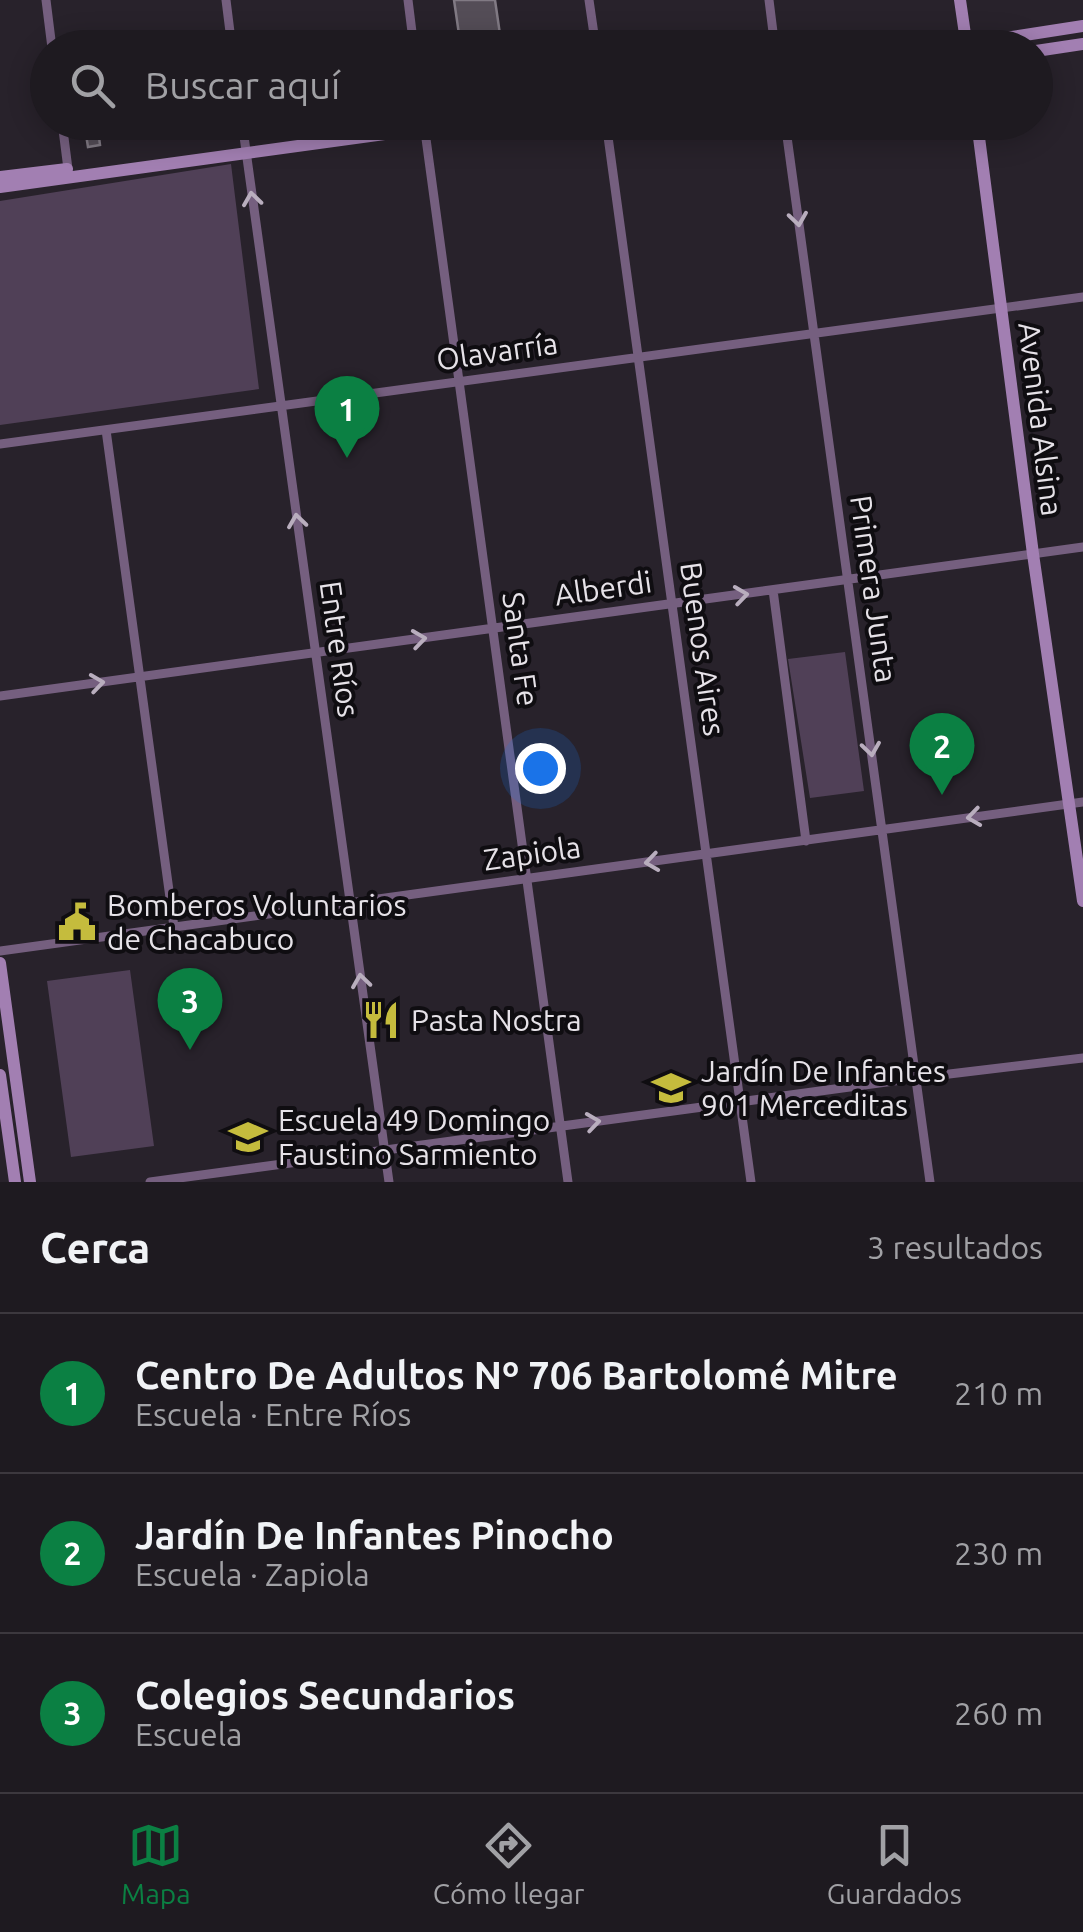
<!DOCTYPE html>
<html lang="es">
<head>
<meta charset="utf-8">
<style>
  :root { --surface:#1e1a20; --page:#262329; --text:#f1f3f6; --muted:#a1a1a5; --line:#3c383e; --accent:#0b8043 }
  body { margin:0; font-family:Ubuntu,sans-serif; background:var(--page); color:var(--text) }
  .you { position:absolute; left:540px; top:768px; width:35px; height:35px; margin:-25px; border:8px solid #fff; border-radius:50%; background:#1a73e8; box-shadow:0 0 0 15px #1a73e833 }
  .badge { display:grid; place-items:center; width:65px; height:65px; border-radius:50%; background:var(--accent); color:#fff; font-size:32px; font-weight:700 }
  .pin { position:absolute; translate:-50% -82px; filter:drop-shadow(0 2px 5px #0008) }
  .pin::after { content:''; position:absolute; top:52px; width:35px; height:30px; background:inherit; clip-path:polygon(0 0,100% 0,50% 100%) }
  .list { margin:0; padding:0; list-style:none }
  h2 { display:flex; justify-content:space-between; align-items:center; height:130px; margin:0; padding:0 40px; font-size:42px }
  h2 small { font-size:32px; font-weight:400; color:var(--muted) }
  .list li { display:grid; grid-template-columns:65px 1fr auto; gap:30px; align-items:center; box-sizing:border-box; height:160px; padding:0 40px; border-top:2px solid var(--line) }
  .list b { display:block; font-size:38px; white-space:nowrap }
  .list p { margin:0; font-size:32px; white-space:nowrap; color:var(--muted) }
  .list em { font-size:32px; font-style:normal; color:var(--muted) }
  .icon { flex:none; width:55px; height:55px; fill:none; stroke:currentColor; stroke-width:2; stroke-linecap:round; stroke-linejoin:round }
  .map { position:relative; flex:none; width:1083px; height:1182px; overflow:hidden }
  .search { position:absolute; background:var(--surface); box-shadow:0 5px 25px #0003; left:30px; right:30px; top:30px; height:110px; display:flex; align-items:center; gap:25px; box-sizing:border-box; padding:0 35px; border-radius:55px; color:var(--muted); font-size:38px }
  .sheet { height:610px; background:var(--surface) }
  nav { display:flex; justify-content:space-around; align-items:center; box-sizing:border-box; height:140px; border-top:2px solid var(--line); background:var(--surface); font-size:28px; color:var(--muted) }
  nav a { display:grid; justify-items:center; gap:5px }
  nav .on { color:var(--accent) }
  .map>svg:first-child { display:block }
  .green { fill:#504057 }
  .building { fill:#544d57; stroke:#817a84; stroke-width:2.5 }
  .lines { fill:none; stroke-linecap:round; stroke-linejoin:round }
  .street { stroke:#755f7f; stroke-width:9 }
  .secondary { stroke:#a27fb2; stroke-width:12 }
  .oneway { stroke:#b9aebe }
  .labels { text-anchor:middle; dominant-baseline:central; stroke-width:8; stroke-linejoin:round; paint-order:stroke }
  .street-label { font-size:30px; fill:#e6e2e8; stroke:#0f0d11 }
  .poi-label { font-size:30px; fill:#e6e2e8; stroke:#0f0d11; text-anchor:start }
</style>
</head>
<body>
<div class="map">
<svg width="1083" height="1182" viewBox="0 0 1083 1182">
  <rect width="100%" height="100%" fill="#28222b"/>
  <path class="green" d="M231,164L259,389L0,425V201Z
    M845,652L864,791L810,798L788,659Z
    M130,970L154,1146L71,1157L47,981Z"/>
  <path class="building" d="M454,0H495L502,48H461Z
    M84,122H97L100,145L88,147Z"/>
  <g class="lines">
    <path class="street" d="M46,0L52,48
      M226,0L232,48
      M408,0L414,48
      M589,0L596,48
      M769,0L775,48
      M62,122L68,169
      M242,122L389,1182
      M606,122L751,1182
      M785,122L930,1182
      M424,124L568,1182
      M106,430L174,927
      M0,444L1083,297
      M773,590L806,841
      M0,696L1083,547
      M0,951L1083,802
      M150,1182L916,1078L1083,1058"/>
    <path class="secondary" d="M960,0L967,48
      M940,48L1083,26
      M1036,51L1083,44
      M977,122L1033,554L1083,901
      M0,177L67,169
      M0,187L472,122
      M0,963L30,1182
      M0,1075L15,1182"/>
  </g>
  <defs><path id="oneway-chevron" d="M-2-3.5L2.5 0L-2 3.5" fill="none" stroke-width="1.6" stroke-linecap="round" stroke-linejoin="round" transform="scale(2.5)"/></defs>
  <g class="oneway">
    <use href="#oneway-chevron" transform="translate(252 199) rotate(-98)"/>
    <use href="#oneway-chevron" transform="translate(798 219) rotate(82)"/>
    <use href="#oneway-chevron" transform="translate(297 521) rotate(-98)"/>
    <use href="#oneway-chevron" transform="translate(741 595) rotate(-8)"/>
    <use href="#oneway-chevron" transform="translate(419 639) rotate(-8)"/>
    <use href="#oneway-chevron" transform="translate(97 683) rotate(-8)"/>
    <use href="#oneway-chevron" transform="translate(871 749) rotate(82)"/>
    <use href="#oneway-chevron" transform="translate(974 817) rotate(172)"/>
    <use href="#oneway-chevron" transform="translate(652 862) rotate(172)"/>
    <use href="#oneway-chevron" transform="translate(361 981) rotate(-98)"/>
    <use href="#oneway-chevron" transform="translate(593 1122) rotate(-8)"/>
  </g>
  <defs>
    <g id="civic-bare" transform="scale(3)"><path d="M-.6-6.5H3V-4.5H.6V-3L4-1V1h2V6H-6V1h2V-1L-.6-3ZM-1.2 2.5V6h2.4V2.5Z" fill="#c5bc3d" stroke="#0f0d11" stroke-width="2.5" paint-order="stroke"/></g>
    <g id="restaurant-bare" transform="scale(3)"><path d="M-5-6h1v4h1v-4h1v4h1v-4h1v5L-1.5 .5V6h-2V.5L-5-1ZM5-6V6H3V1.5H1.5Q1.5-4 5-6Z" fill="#c5bc3d" stroke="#0f0d11" stroke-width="2.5" paint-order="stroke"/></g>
    <g id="school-bare" transform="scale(3)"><path d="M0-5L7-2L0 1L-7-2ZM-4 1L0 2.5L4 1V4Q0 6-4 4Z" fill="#c5bc3d" stroke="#0f0d11" stroke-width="2.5" paint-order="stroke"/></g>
  </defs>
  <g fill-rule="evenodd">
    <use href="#civic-bare" x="77" y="922"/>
    <use href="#restaurant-bare" x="381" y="1020"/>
    <use href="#school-bare" x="671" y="1088"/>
    <use href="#school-bare" x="248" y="1137"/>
  </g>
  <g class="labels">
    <g class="street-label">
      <text transform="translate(497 351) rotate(-8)">Olavarría</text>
      <text transform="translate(1041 419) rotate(83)">Avenida Alsina</text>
      <text transform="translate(603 588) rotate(-8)">Alberdi</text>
      <text transform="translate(874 589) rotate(82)">Primera Junta</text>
      <text transform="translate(340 649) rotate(82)">Entre Ríos</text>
      <text transform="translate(521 649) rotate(82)">Santa Fe</text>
      <text transform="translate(703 649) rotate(82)">Buenos Aires</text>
      <text transform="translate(532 853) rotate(-8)">Zapiola</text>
    </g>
    <g class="poi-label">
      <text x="107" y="905">Bomberos Voluntarios<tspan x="107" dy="34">de Chacabuco</tspan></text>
      <text x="411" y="1020">Pasta Nostra</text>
      <text x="701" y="1071">Jardín De Infantes<tspan x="701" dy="34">901 Merceditas</tspan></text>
      <text x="278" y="1120">Escuela 49 Domingo<tspan x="278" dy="34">Faustino Sarmiento</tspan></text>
    </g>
  </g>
</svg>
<div class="you"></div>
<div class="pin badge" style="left:347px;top:458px">1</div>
<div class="pin badge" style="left:942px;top:795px">2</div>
<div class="pin badge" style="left:190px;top:1050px">3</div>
<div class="search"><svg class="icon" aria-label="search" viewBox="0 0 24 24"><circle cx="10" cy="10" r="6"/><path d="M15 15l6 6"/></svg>Buscar aquí</div>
</div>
<section class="sheet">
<h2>Cerca<small>3 resultados</small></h2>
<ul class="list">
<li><span class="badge">1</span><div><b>Centro De Adultos Nº 706 Bartolomé Mitre</b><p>Escuela · Entre Ríos</p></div><em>210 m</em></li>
<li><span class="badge">2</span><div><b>Jardín De Infantes Pinocho</b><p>Escuela · Zapiola</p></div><em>230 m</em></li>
<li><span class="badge">3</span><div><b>Colegios Secundarios</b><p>Escuela</p></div><em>260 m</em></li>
</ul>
</section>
<nav>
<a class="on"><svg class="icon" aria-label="map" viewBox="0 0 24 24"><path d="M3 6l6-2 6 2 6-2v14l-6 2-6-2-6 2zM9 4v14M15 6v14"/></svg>Mapa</a>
<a><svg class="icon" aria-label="directions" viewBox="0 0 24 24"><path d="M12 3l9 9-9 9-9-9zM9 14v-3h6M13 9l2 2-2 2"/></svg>Cómo llegar</a>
<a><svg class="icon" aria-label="saved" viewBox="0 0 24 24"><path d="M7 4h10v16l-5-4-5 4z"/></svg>Guardados</a>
</nav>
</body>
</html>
